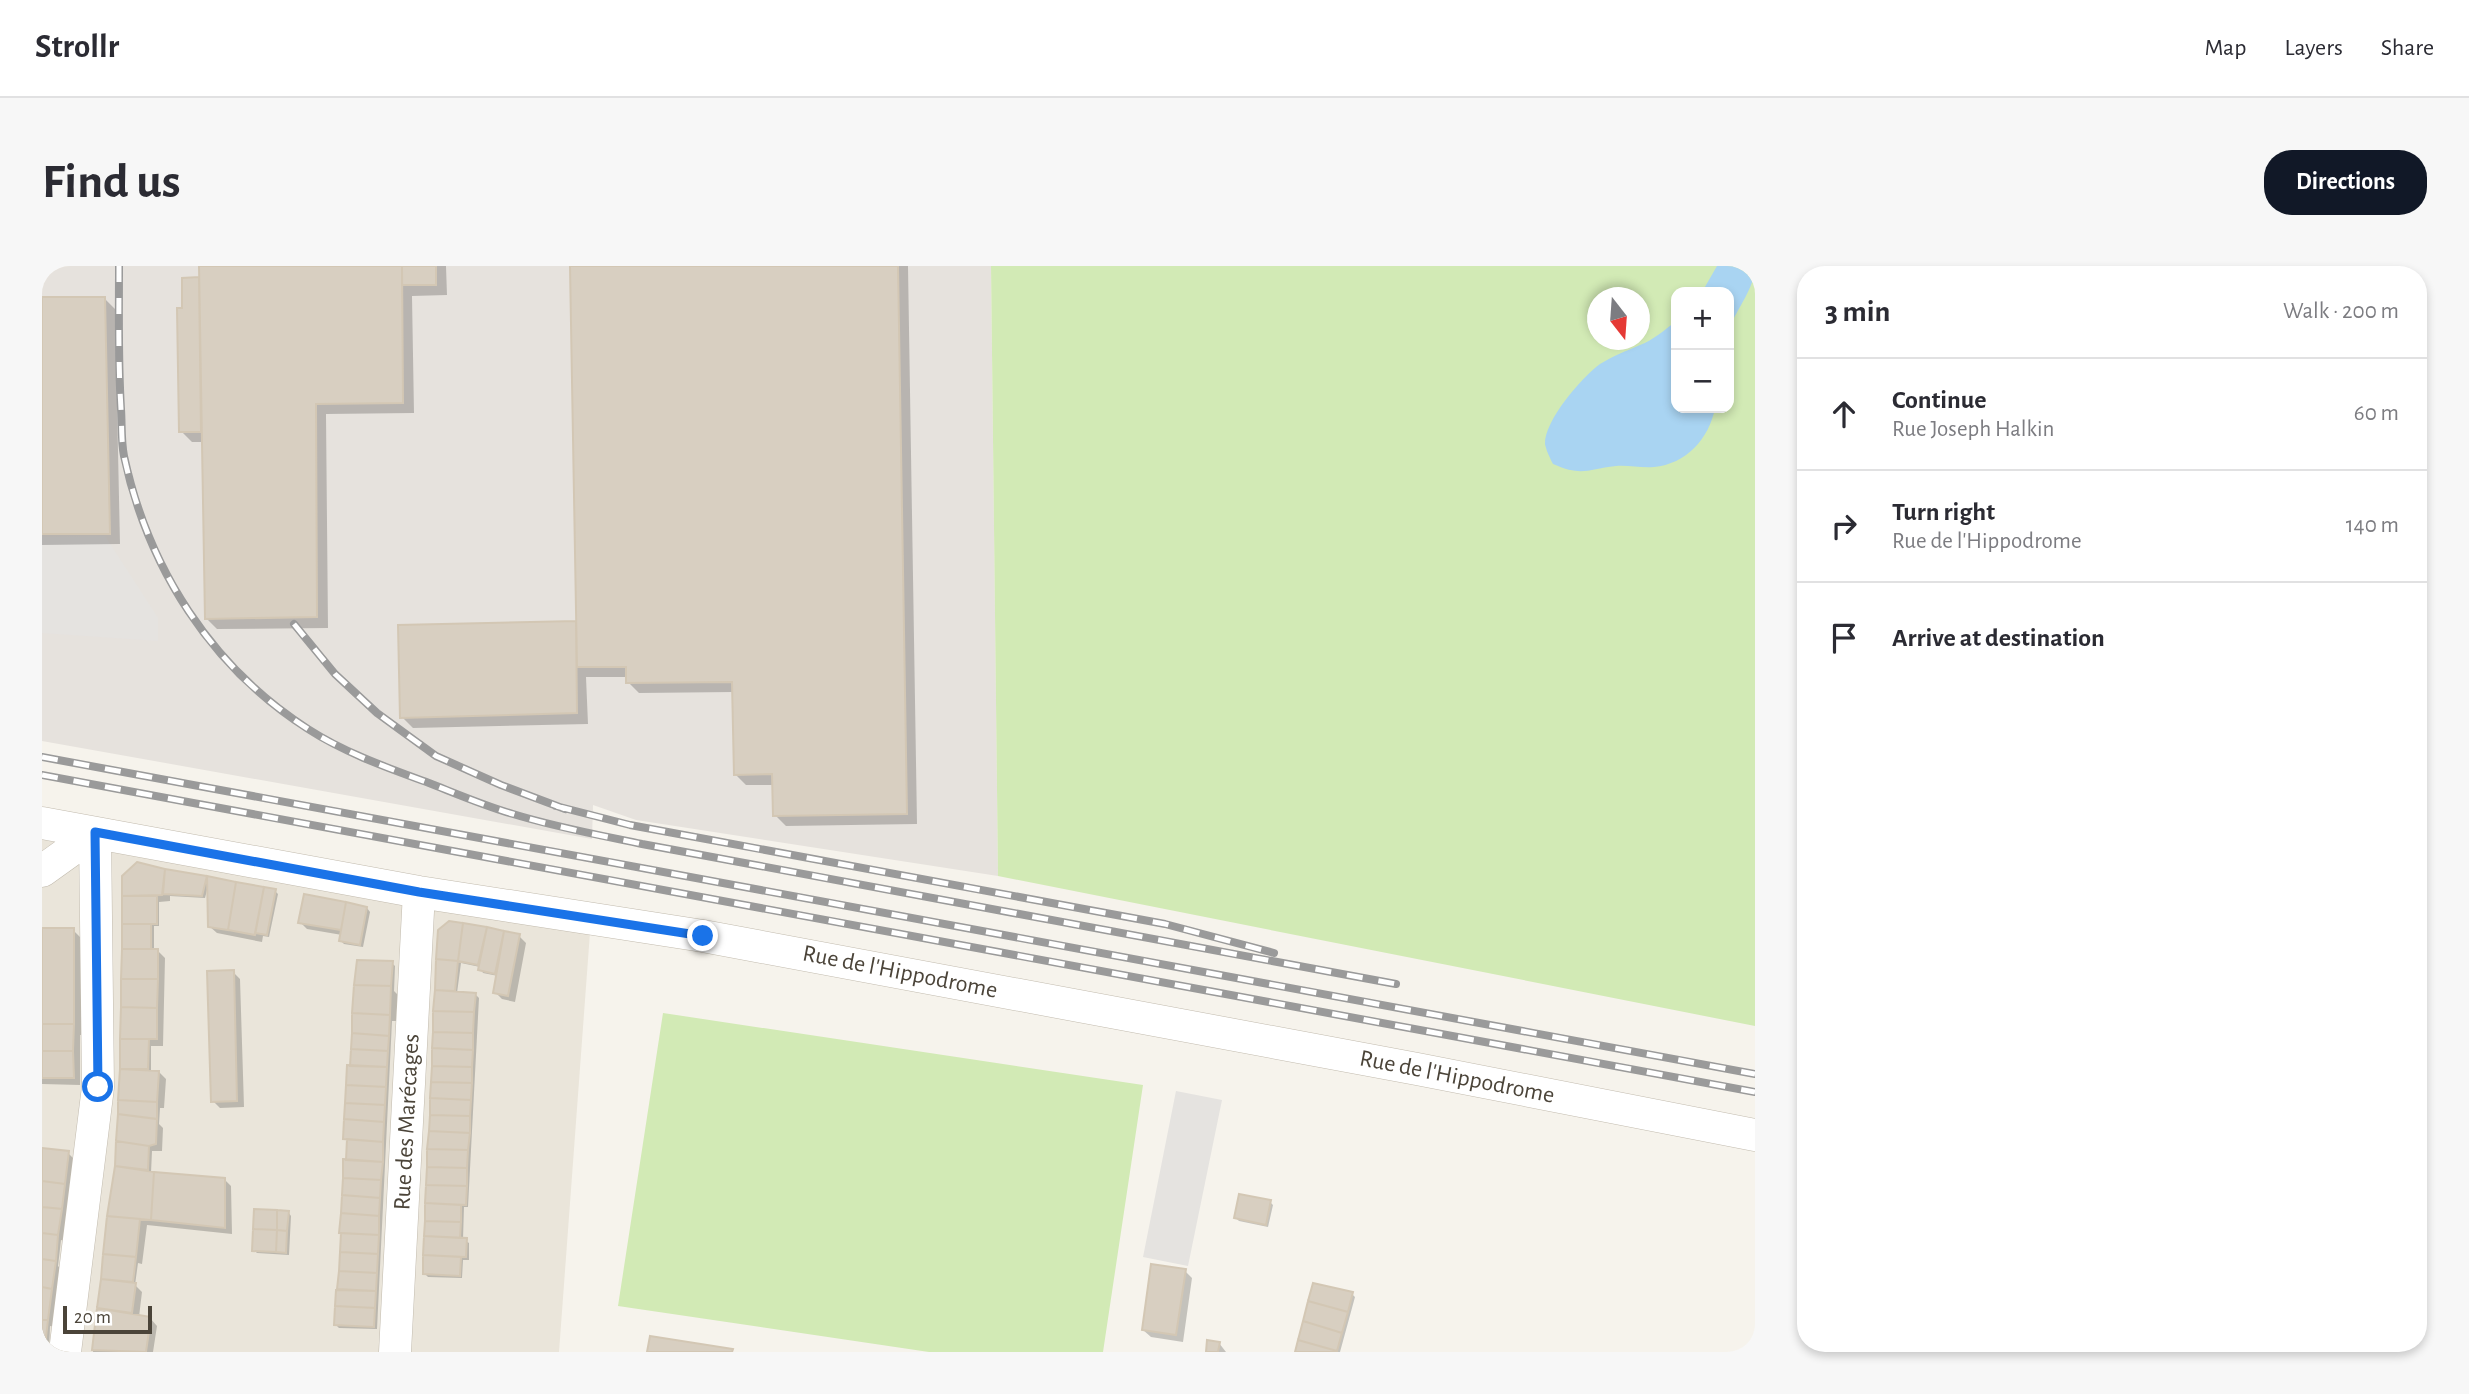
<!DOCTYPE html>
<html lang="en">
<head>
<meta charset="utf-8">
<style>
  :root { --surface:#fff; --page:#f7f7f7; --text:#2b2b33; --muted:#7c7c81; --line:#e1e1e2; --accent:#111827 }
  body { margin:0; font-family:"Alegreya Sans",sans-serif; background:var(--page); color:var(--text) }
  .controls { position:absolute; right:21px; top:21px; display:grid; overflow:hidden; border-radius:14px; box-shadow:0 4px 10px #0003 }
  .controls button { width:63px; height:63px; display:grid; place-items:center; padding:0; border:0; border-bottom:2px solid var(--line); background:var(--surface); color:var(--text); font:35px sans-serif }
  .compass { position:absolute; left:1545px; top:21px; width:63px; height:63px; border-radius:50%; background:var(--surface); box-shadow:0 4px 10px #0003; rotate:163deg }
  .scale { position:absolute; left:21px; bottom:18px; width:89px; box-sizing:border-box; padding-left:7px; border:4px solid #4b4439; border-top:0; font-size:19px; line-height:24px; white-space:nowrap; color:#4b4439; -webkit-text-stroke:5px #fff; paint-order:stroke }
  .stop { position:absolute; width:21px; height:21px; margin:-16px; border:5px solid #1a73e8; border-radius:50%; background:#fff }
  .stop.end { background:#1a73e8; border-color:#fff; box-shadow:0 2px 7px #0008 }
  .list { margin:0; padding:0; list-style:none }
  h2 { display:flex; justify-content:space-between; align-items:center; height:91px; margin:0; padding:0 28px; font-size:30px }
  h2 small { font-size:23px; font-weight:400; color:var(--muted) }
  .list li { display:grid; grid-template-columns:46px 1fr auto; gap:21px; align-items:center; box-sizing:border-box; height:112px; padding:0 28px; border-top:2px solid var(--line) }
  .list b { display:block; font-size:26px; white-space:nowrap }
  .list p { margin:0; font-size:23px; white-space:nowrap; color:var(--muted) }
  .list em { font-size:23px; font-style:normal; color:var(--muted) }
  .icon { flex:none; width:38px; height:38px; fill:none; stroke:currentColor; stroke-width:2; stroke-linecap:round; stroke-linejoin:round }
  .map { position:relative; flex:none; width:1713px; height:1086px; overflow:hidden; border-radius:28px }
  header { display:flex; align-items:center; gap:42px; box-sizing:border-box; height:98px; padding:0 35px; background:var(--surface); border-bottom:2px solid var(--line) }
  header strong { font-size:33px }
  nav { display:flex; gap:38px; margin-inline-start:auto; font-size:24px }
  .intro { display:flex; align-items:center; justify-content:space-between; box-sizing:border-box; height:168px; padding:0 42px }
  h1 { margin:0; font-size:49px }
  .button { padding:18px 32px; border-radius:28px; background:var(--accent); color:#fff; font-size:24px; font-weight:700 }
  main { display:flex; gap:42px; padding:0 42px }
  aside { flex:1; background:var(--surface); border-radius:28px; box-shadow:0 4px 10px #0003 }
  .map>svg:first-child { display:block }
  .residential { fill:#eae5da }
  .industrial { fill:#e6e2dd }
  .green { fill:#d2eab5; fill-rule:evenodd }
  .parking { fill:#e5e3e0 }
  .water { fill:#a9d4f2 }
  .shadow { fill:#0003 }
  .building { fill:#d8cfc1; stroke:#d3c7b4; stroke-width:2 }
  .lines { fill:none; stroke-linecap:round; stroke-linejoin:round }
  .minor-casing { stroke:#c2bbae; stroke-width:33 }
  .minor { stroke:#fff; stroke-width:32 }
  .rail-casing { stroke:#9a9a9a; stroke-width:8 }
  .rail { stroke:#fff; stroke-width:5; stroke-dasharray:16; stroke-linecap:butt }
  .route { stroke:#1a73e8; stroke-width:9 }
  .labels { text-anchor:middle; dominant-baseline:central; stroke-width:6; stroke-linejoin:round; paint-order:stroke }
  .street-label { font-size:24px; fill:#4b4439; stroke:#fff }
</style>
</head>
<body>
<header>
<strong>Strollr</strong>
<nav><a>Map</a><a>Layers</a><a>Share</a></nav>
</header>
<div class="intro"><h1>Find us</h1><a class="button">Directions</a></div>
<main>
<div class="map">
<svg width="1713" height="1086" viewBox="0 0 1713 1086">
  <rect width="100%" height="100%" fill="#f6f3ec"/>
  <path class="residential" d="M0,564L549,653L517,1086H0Z"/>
  <path class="industrial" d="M0,0H949L956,610L594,554L551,539L550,573L0,475Z"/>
  <path class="green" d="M949,0H1713V760L956,610ZM1634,26H1687V142H1634ZM1556,32H1598V74H1556Z
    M621,747L1101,819L1061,1086H887L576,1040Z"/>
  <path class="parking" d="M63,270L116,352V375L0,367V271Z
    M1134,825L1180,834L1146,1000L1101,991Z"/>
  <path class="water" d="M1675,0H1713C1713,22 1695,42 1687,63V26H1660Z
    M1634,55V142H1673C1667,173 1644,198 1612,201C1599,202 1586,199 1574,200C1545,203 1541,211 1511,198C1508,192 1504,184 1503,178C1502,155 1540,111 1558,98C1571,90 1584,85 1598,79C1611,74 1623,64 1634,55Z"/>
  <path class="shadow" d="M159,0H404L405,29L370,30L372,147L284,148L286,362L175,363L164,352L161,176H150L139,165L142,14L159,13Z
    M530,0H866L875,558L744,560L733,549L732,519H704L693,508L692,426L597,427L586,416V411H544L546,458L371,462L360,451L357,361L536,357Z
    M62,32L73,43L78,278L0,279V33Z
    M96,598L123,605L233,625L236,628L227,671L221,670L220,676L175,667L167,660L166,620L163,632L128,630V635L117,636V660H112V685H116L123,692L121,780H109V806H117L124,813L122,842H118L117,858L121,862L120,885H110L109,907L182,913L189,920L190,968L105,959L100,998L96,997L93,1019L100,1026L97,1051L108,1052L115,1060L111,1086H51L75,900L80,804L81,611Z
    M325,642L328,646L321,681L302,678L299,675L300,669L265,663L258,656Z
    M407,657L477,670L484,677L473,736L460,733L453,726L456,710L441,707L438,701L419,697L415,727L433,728L437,732L426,941H422L421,973L427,977V994H421L420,1012L386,1011L382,1007L398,665Z
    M31,664L42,675V769H38V819L0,818V665Z
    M350,697L353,700L352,725L356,729L354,755H350L335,1063L297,1062L294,1059L307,876L303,872L309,802Z
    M191,706L198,713L202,841L178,842L171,835Z
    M0,883L26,887L33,894L23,975L19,974L16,1000L20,1004L13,1061L8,1060L7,1086H0Z
    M1228,936L1231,939L1226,961L1197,955L1194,952Z
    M246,946L249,950L247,989L215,987L212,984Z
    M1143,1005L1150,1012L1141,1076L1109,1071L1101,1064Z
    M1310,1028L1313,1031L1298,1086H1254Z
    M1177,1077L1184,1086H1165Z"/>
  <path class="building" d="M157,0H360L361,137L274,138L275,351L163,353Z
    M360,0H394V19H360Z
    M528,0H856L865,548L731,550L730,508L692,509L690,416L584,417V401H535Z
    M157,11L159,166H137L135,42H140V12Z
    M0,31H63L68,268H0Z
    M534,355L535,447L358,452L356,359Z
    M95,596L123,603L120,629L80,630V610Z
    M123,603L165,610L160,630L121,628Z
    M165,610L194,616L186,664L166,661Z
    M194,616L222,621L213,669L186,664Z
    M222,621L234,623L225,669L213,667Z
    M262,628L304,636L299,664L256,657Z
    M80,630H115V658H80Z
    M304,636L325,641L318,679L297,675Z
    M407,655L421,657L416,695L394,693L396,664Z
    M421,657L445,661L436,699L416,695Z
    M80,658H109V683H80Z
    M445,661L462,665L453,708L436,704Z
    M0,662H32V758H0Z
    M462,665L478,668L466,730L451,727Z
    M80,683H116V713H79Z
    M394,693L416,695L413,725L393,724Z
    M315,694L351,695L349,720L312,719Z
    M192,704L195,835L169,836L165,705Z
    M79,713H116L115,742L79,741Z
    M312,719L349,720L348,749L310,747Z
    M393,724L434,727L432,746L391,745Z
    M79,741L115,742V773H78Z
    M391,745L432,746L431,767L391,766Z
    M310,747L348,749L347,770L310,767Z
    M0,758H32L31,785H0Z
    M391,766L431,767V784L390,782Z
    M310,767L347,770L346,785L309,783Z
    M78,773H107L106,803H78Z
    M390,782L431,784L430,801L390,800Z
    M309,783L346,785L345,801L308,800Z
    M0,785H31L32,812H0Z
    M305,799L345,801L344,821L304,819Z
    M390,800L430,801V817L389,816Z
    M78,803L117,805L115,836L76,834Z
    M389,816L430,817L429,834L388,832Z
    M304,819L344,821L343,839L303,837Z
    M388,832L429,834L428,850L388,849Z
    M76,834L115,836V853L76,848Z
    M303,837L343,839L342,856L302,853Z
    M76,848L115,853L114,878L107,880L74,875Z
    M388,849L428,850V867L387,865Z
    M302,853L342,856L341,876L301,873Z
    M387,865L428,867L426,884L385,883Z
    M305,873L341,876V896L304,894Z
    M74,875L107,880L106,904L73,900Z
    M0,882L27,885L23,918L0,915Z
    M385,883L426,884L425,902L385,901Z
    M301,893L341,896L339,914L301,912Z
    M73,900L112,906L109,954L65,950Z
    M385,901L425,902V920L384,919Z
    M112,906L183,912V962L109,954Z
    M301,912L339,914L338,932L300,929Z
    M0,915L23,918L20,943L0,941Z
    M384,919L425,920L424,939L383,937Z
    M1197,928L1229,934L1224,959L1192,952Z
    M300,929L338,932L337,950L299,947Z
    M383,937L419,939V956L383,955Z
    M0,941L20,943L16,969L0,967Z
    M212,943L235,944V964L211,963Z
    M235,944L247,945L245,965L235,964Z
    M299,947L337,950V969L297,967Z
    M65,950L98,953L94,991L61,988Z
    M383,955L419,956L418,972L382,970Z
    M211,963L235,964L234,986L210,985Z
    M235,964L245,965L244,987L234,986Z
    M0,967L16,969L14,995L0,993Z
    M299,967L337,969L336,988L298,986Z
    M382,970L425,972L424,991L381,989Z
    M298,986L336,988L335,1007L297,1005Z
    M61,988L94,991L91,1016L59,1013Z
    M381,989L419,991L418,1010L381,1008Z
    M0,993L14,995L10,1023L0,1021Z
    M1109,998L1144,1003L1134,1069L1100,1064Z
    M297,1005L335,1007L334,1025L295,1023Z
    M59,1013L94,1017L90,1047L55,1042Z
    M1271,1017L1311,1026L1306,1046L1266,1035Z
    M0,1021L10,1023L6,1054H0Z
    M294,1024L334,1025L333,1042L293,1040Z
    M1266,1035L1306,1046L1300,1067L1261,1055Z
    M293,1040L333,1042L332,1061L292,1059Z
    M55,1042L109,1051L104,1086L50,1084Z
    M0,1054H6L3,1080L0,1079Z
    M1261,1055L1300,1067L1295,1085L1256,1074Z
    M608,1070L691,1083L690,1086H605Z
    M1165,1074L1178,1076L1176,1086H1164Z
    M1256,1074L1295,1085V1086H1253Z"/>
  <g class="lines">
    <g class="minor-casing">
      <path id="minor" d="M0,557L377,626L661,670L1375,803L1713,869
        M0,605L53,567
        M23,1086L56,821L53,567
        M353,1086L377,626"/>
    </g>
    <use href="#minor" class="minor"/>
    <g class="rail-casing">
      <path id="rail" d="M77,0C77,48 76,95 79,143C80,158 79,175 82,190C106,302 169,401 266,463C303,487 346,502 387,517C415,528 443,540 471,548C513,561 557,569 600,578L1354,718
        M252,358L293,408L335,447L394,490L459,519L523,543
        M0,491L1713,808
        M0,509L1713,826
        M514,540L588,559L1123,658L1232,687"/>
    </g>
    <use href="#rail" class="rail"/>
  </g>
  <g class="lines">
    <path class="route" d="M56,821L53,566L377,626L661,670"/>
  </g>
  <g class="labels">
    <g class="street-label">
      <text transform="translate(858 706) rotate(11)">Rue de l'Hippodrome</text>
      <text transform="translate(1415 811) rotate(11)">Rue de l'Hippodrome</text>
      <text transform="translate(365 856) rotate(-87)">Rue des Marécages</text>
    </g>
  </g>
</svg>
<div class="controls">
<button>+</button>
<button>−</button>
</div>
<svg class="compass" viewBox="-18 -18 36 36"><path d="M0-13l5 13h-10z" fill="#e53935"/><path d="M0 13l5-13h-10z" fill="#7c7c81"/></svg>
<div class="scale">20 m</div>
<div class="stop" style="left:56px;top:821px"></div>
<div class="stop end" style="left:661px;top:670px"></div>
</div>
<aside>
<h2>3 min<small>Walk · 200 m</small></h2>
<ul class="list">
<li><svg class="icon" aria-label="ahead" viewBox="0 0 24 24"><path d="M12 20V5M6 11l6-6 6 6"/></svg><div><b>Continue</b><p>Rue Joseph Halkin</p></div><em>60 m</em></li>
<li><svg class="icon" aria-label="right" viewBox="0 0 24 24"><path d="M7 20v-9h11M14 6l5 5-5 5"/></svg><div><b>Turn right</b><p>Rue de l'Hippodrome</p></div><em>140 m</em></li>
<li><svg class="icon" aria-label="arrive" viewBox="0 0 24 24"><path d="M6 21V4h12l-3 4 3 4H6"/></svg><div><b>Arrive at destination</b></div></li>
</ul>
</aside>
</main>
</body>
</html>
